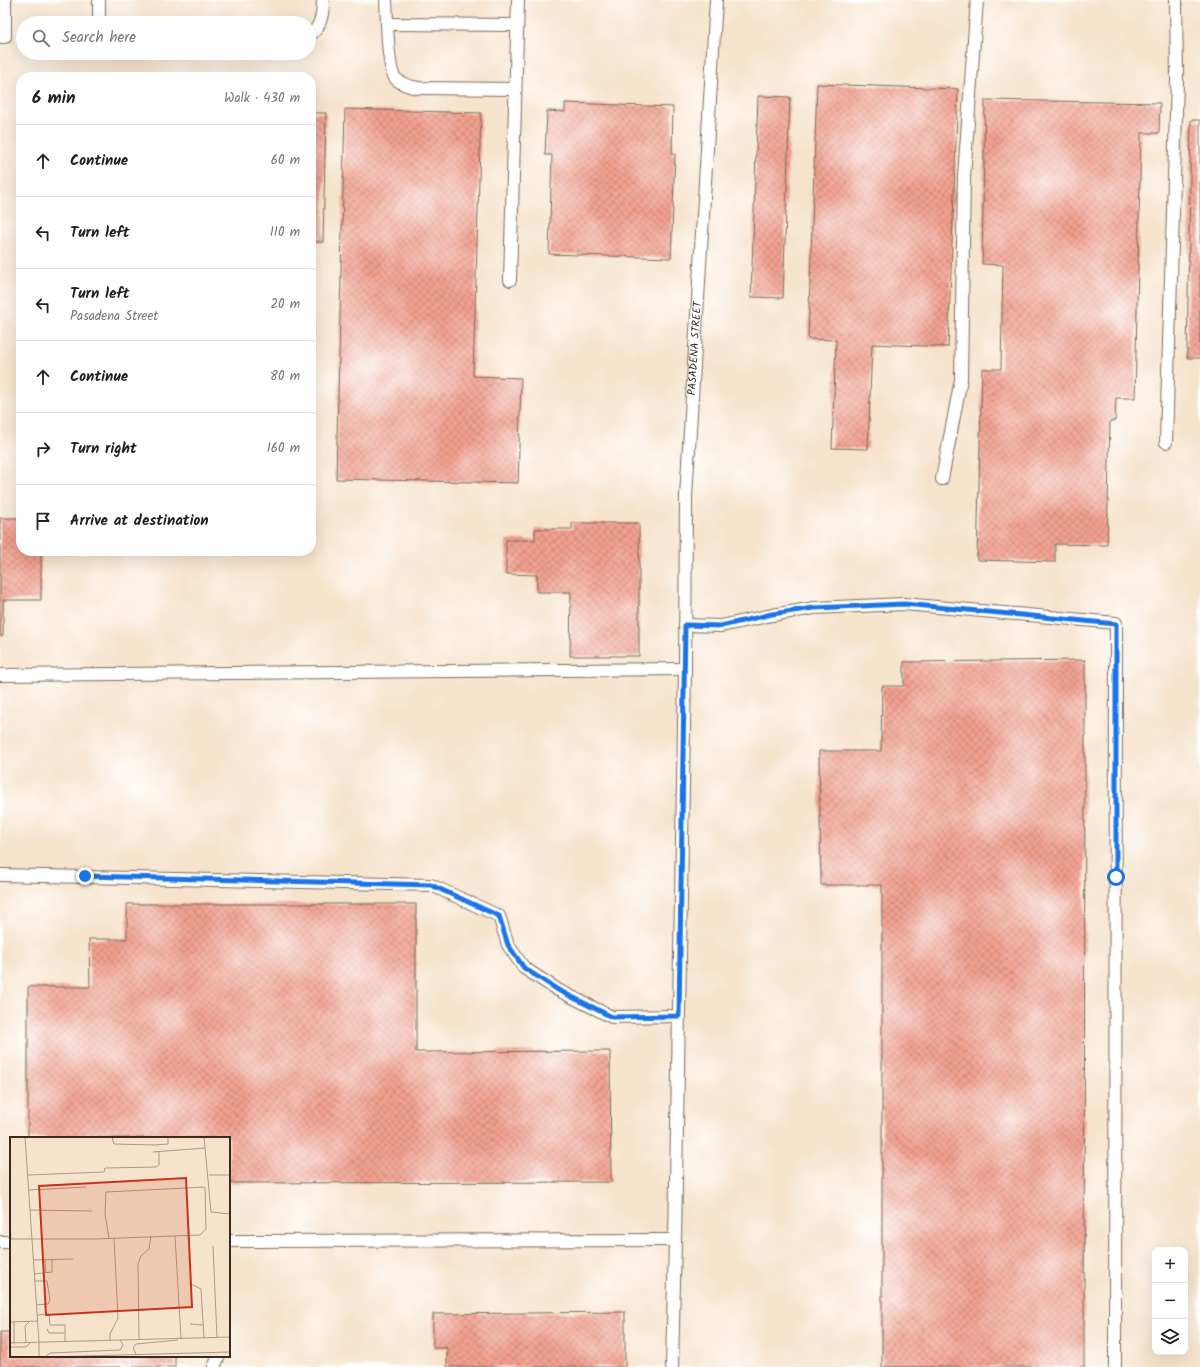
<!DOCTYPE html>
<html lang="en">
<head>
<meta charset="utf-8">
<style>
  :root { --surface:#fff; --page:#f2f2f2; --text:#202124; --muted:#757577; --line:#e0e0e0 }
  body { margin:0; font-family:Kalam,sans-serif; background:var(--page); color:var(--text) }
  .controls { position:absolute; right:12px; bottom:12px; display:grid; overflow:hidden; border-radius:8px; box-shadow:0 4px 16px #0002 }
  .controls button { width:36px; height:36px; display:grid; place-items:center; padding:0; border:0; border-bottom:1px solid var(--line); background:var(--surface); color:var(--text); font:20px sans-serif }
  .stop { position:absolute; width:12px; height:12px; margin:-9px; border:3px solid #1a73e8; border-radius:50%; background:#fff }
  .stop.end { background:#1a73e8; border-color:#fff; box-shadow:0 1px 4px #0008 }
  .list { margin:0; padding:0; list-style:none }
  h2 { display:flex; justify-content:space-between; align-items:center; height:52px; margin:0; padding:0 16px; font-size:17px }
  h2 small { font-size:13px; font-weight:400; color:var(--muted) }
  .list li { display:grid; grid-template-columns:26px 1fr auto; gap:12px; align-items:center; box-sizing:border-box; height:72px; padding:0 16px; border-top:1px solid var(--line) }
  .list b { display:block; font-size:15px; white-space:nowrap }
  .list p { margin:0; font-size:13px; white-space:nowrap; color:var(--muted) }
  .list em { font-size:13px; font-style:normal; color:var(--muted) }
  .icon { flex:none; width:22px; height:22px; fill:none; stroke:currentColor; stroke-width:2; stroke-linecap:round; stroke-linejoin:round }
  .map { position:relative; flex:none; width:1200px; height:1367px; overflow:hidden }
  .search { position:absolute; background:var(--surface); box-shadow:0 4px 16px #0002; left:16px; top:16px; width:300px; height:44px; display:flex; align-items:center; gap:10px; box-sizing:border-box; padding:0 14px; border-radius:22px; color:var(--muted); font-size:15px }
  .panel { position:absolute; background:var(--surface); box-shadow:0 4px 16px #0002; left:16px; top:72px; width:300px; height:484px; border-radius:16px }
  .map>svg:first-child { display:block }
  .building { fill:url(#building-cross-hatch) }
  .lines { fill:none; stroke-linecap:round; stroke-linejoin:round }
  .service-casing { stroke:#7c6b5b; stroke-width:14 }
  .service { stroke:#fff; stroke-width:12 }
  .route { stroke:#1a73e8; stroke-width:5 }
  .labels { text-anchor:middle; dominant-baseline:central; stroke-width:3; stroke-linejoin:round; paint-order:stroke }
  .street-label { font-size:11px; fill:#3b2a1e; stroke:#fff }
  .inset-road { fill:none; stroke:#ab9986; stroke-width:1 }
  .view { fill:#c8321e; fill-opacity:0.15; stroke:#c8321e; stroke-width:2 }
  .inset-edge { fill:none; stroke:#3b2a1e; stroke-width:2 }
</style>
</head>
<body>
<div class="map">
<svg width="1200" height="1367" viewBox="0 0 1200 1367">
  <defs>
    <pattern id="building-cross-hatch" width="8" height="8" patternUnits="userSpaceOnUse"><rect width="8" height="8" fill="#f3a190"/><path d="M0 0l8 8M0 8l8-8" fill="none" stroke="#c68375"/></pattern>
  </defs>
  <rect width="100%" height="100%" fill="#fff"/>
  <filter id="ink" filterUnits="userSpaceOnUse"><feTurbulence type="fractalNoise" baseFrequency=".025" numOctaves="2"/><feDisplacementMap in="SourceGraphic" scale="8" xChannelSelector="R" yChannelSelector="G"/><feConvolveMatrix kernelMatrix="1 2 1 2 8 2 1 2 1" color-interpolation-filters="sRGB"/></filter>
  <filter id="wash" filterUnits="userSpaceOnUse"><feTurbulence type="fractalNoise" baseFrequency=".012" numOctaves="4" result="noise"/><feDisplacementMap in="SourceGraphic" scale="16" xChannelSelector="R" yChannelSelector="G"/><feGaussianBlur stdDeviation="0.9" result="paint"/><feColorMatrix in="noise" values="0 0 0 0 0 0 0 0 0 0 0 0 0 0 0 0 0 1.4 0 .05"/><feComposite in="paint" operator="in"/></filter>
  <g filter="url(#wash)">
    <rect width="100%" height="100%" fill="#f6e3cc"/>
    <g id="blocks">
      <path class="building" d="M817,84L958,89L948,347L872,344L868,449L832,448L836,340L808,339Z
        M758,96L790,97L783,298L751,297Z
        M985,100L1160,103L1159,133H1141L1135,398H1116L1115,421H1110L1107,545L1055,544V562L977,560L982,369H1001L1003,265L982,264Z
        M565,103L673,107L672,154H675L671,258L549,254L552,155H545L547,111L565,112Z
        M345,109L481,113L473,376L521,378L518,483L336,479Z
        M311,113H326L323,242H311Z
        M1191,120H1200V358H1187Z
        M0,518H21V551H41V600H3V636H0Z
        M572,523H639V656H570L571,592H537V575L506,574V540H535V529H572Z
        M1085,660L1084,1367H882V885H821L819,751H881L882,686H904V662Z
        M127,904H416V1052L610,1051L611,1182L229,1183V1138H28V987H90L89,939H127Z
        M625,1312V1367H447V1348H433V1314Z
        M0,1332H11V1356H175V1367H0Z"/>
    </g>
  </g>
  <g filter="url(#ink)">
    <use href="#blocks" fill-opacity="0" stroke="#7c6b5b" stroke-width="1"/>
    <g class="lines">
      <g class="service-casing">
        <g id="service">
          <path d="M99,0V23"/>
          <path d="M386,0C387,14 387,71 396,79C403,85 410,87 419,88L515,89"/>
          <path d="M388,24L517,25"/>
          <path d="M309,35C321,29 323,12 323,0"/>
          <path d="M0,37H5V0"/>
          <path d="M510,280L518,0"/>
          <path d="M1166,442L1177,80L1176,0"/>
          <path d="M942,479L961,379L964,176L977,0"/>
          <path d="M685,625L721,626L772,615L814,608L904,604L1116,623L1115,1367"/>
          <path d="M0,675L685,669"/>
          <path d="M0,875L431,885L499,916L508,945L524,968L558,990L612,1017L679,1016"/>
          <path d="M229,1241L675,1240"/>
          <path d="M0,1242H11"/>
          <path d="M214,1367L219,1356"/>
          <path id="s1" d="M672,1367L675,1240L685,669L686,497L716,0"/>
        </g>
      </g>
      <use href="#service" class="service"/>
    </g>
  </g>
  <g class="lines" filter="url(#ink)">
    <path class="route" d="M85,876L431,885L499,916L508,945L524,968L558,990L612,1017L679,1016L685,625L721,626L772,614L814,608L904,604L1116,624V877"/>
  </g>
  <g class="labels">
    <g class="street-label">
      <text stroke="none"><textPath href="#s1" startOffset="1019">PASADENA STREET</textPath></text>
    </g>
  </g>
  <g transform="translate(10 1137)">
    <rect width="220" height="220" fill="#f6e3cc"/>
    <path class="inset-road" d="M15,0L29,205M102,0L104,7L144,8L158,7V0M194,0L201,75L220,77M143,15L195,11M18,38L94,35L95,31L146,30L149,28V15M199,38H220M19,53L76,50M20,73L82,74M0,84L1,102M165,99L171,202M0,102H85L190,98L196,92L195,50L96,55L95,77L99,101M203,109L207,201M35,122L36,136M23,123L63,122M24,137L42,135V122M25,144H37L40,163L38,167L26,168M179,146L191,152L194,201M27,178L39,177L40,188H55V205M0,185L28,184M4,185V206M180,187L193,188M37,192L39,196H55M129,203L128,127L131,119L139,112L141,99M100,204V197L108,181L104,101M29,205V220M0,206L220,200M16,206L15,189L19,185M0,210H16L20,206M126,217L123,211L126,207L168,203M35,220L40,216L110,213L113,208L110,203M37,220L220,215"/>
    <path class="view" d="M176,41L182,170L36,178L29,49Z"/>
    <rect width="220" height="220" class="inset-edge"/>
  </g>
</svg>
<div class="controls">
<button>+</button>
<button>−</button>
<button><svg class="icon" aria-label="layers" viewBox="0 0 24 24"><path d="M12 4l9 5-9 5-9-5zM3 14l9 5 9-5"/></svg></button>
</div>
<div class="stop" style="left:1116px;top:877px"></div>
<div class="stop end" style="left:85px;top:876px"></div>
<div class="search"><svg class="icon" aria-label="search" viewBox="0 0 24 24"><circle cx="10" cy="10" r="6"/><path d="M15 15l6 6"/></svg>Search here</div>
<section class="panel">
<h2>6 min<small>Walk · 430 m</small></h2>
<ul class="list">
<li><svg class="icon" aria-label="ahead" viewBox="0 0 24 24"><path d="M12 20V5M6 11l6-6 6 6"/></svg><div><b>Continue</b></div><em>60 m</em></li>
<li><svg class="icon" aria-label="left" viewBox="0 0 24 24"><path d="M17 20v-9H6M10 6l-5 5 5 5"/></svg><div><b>Turn left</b></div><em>110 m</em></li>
<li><svg class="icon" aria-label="left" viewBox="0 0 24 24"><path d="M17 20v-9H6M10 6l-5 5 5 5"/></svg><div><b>Turn left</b><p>Pasadena Street</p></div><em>20 m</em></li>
<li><svg class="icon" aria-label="ahead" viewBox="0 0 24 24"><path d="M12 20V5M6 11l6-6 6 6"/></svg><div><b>Continue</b></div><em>80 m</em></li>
<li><svg class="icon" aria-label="right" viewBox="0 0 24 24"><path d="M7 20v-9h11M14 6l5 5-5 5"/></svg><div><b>Turn right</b></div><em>160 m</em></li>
<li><svg class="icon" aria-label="arrive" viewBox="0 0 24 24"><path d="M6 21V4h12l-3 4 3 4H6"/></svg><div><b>Arrive at destination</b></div></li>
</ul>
</section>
</div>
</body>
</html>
